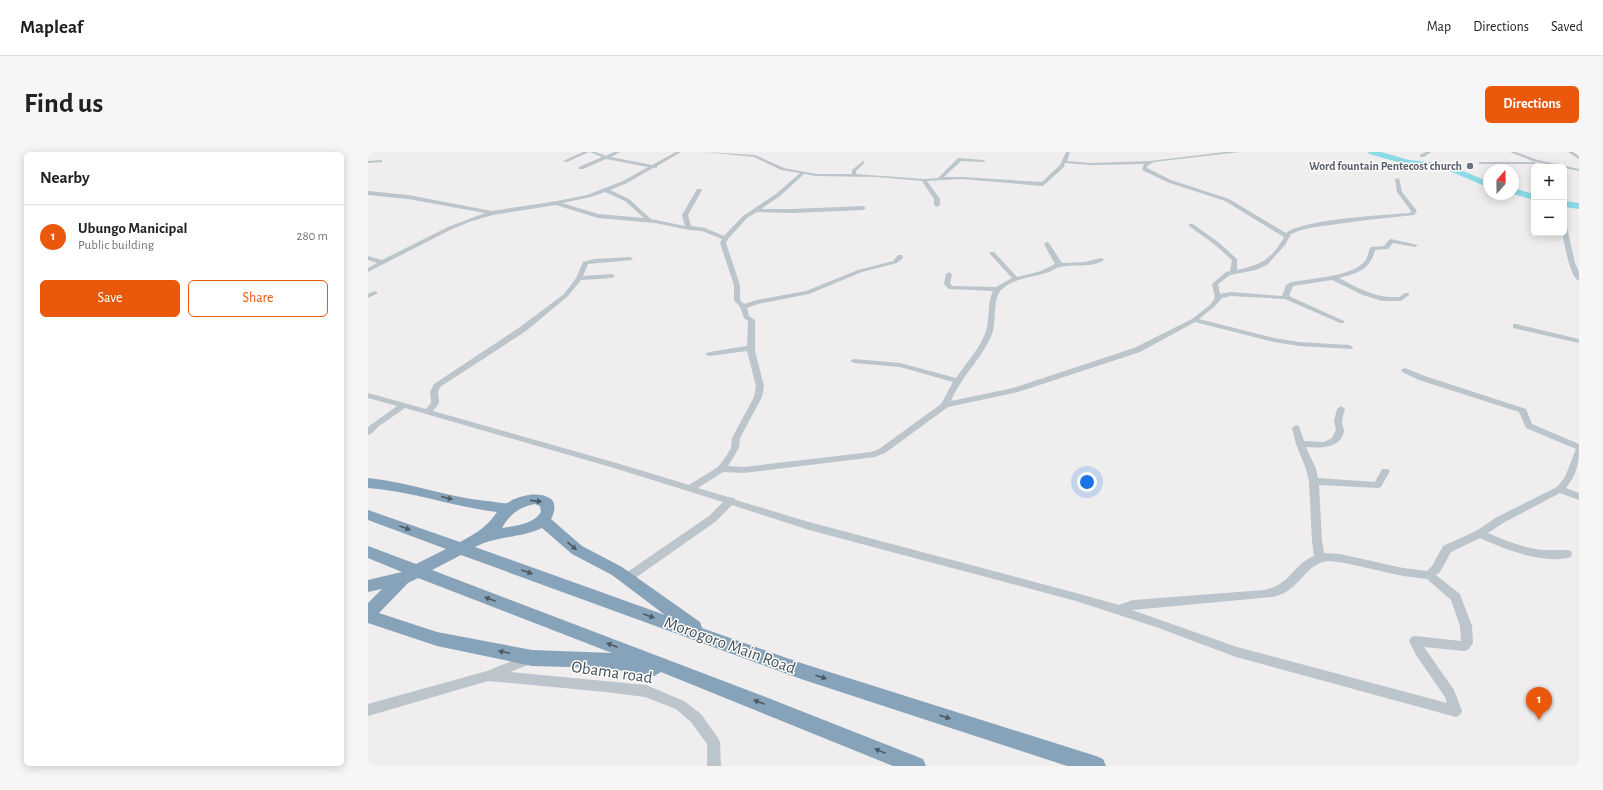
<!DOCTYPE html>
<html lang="en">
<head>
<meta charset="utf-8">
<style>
  :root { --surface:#fff; --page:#f6f6f6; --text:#202124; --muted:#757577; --line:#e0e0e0; --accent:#ea580c }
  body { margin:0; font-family:"Alegreya Sans",sans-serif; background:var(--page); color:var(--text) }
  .controls { position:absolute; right:12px; top:12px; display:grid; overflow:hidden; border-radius:6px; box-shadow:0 2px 10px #0003 }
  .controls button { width:36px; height:36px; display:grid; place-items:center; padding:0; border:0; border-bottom:1px solid var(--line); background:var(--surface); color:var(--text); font:20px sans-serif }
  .compass { position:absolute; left:1115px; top:12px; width:36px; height:36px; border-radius:50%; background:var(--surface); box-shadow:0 2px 10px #0003; rotate:20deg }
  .you { position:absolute; left:719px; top:330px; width:14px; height:14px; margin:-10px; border:3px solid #fff; border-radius:50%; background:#1a73e8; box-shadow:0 0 0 6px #1a73e833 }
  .badge { display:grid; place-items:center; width:26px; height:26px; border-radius:50%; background:var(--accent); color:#fff; font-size:13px; font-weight:700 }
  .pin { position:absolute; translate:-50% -33px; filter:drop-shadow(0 1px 2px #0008) }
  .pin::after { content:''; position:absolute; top:21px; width:14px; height:12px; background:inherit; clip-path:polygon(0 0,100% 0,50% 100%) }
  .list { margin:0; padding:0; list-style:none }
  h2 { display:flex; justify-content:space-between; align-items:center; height:52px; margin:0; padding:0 16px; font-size:17px }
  h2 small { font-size:13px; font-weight:400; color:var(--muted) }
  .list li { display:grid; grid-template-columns:26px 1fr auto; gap:12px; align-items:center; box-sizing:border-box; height:64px; padding:0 16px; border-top:1px solid var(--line) }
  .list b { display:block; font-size:15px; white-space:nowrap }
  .list p { margin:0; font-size:13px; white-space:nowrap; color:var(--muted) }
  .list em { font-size:13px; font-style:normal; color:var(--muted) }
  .actions { display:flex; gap:8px; padding:12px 16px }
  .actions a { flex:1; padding:9px 0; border:1px solid var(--accent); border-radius:6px; text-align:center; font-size:14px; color:var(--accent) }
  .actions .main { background:var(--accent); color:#fff }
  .map { position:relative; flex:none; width:1211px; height:614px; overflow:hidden; border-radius:6px }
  header { display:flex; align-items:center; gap:24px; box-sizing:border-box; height:56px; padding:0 20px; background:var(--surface); border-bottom:1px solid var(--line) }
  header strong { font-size:19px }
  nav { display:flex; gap:22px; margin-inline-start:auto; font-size:14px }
  .intro { display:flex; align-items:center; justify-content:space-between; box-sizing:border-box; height:96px; padding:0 24px }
  h1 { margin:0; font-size:28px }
  .button { padding:10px 18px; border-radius:6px; background:var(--accent); color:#fff; font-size:14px; font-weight:700 }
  main { display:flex; gap:24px; padding:0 24px }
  aside { flex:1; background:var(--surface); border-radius:6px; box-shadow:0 2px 10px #0003 }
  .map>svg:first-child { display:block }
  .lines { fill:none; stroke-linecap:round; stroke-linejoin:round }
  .river { fill:#8bdbe7; fill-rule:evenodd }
  .minor { fill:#bbc5cb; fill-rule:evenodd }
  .highway { fill:#86a3b9; fill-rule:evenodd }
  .oneway { fill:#4c5963 }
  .worship-dot { fill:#6b7280; stroke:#fff; stroke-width:1.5 }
  .labels { text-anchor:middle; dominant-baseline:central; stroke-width:3; stroke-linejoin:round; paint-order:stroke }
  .far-worship-label { font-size:12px; font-weight:bold; fill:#5b616d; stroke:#fff; text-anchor:end }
  .near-street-label { font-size:17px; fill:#465159; stroke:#fff }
</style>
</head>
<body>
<header>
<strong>Mapleaf</strong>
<nav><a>Map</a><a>Directions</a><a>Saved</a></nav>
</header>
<div class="intro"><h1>Find us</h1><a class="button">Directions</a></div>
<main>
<aside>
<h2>Nearby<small></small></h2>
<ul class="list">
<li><span class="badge">1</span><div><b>Ubungo Manicipal</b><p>Public building</p></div><em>280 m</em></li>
</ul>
<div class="actions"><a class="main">Save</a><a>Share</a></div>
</aside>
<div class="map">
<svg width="1211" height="614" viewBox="0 0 1211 614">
  <rect width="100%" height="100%" fill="#efeded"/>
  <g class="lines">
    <path class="river" d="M1000,0H1013L1041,8L1079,12L1121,30V36L1077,17L1041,13L1001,2Z
      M1145,36L1166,42V48L1145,42Z
      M1196,49L1211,51V57L1196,55Z"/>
    <path class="minor" d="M215,0H221L199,10L195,9Z
      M222,0H228L238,4L246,0H252L243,5L284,13L308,0H313L289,14V16H285L259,31L242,38L261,47L283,67L317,74L314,63L329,37H333L334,38L320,63L323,74L337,76L356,84L375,64L408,42L432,21L413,18L386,5L336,0L387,3L416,16L448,22H484V18L495,9L497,10L488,19V22L556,27L570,26L590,6L615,8L617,9V10L593,9L576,25H594L674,30L692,13L698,0H702L699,9L723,11L782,9L857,0H872L786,10L779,14V16L803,28L861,47L918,81C936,67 1017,63 1042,61L1043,59L1029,40L1027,27L1031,26L1034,40L1049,59L1046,63L999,68L947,75L933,78L923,82L917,93L899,113L888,118L862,123L850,132L852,142L863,140L914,144L918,133L921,131C940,126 985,125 997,109C1000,105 1000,99 1003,95L1016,94L1021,88L1023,87L1050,93L1047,95L1025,91L1020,97L1007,98C1002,118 990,121 971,126C990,136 1008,147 1031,145L1037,141H1041V143L1033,149H1014L995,143L964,128L925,134L921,144L976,169V171H972L917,147L863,144L854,146L846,155L831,167L906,186L931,190L981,193L985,195L984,197L931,194L906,190L827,170L772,200L650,240L580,255L517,301L507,305L376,321L355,320L330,336L360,345L366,346L368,348L441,370L708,441L751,453L765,448L896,438C923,433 925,412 946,404L944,389L941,329L938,317L928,292L924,276L928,273L931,274L936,289L956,290L964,286L968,278L966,269L969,257L973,254L977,257C976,261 974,266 974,270C974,273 976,276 976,279C973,297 951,296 938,295L948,317L950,326L1007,330L1014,317H1020L1022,319L1013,335L1010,336L951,333L954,389L956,401L972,402L1035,416L1059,419L1064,414L1075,394L1108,379L1129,365L1189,335L1197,325L1208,297L1158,276L1151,260L1051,228L1034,220L1033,218L1037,216L1057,224L1158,257L1164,272L1211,292C1211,310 1210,321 1198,336L1211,341V348L1192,341L1135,371L1120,381C1138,389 1158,397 1178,398C1186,399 1195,397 1203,399L1204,402L1203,405C1176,413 1136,397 1112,386L1083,400L1072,420L1068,423L1092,442L1093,445L1104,474L1105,491L1100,498L1096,499L1056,495L1086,538L1094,559L1092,563L1088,565L868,505L788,475L708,449L441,378L364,353L347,370L263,429L259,430L255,429L254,426L255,423L341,364L355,350L246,316L37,256L11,274L3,282L0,283V275L29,254L0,246V241L58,257L63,251L62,240L66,232L152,175L196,142L208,126L215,110L226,107L262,105L265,107L264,108L220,112L215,124L244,122L247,124L244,126L213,128L200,144L158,179L72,235L70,240L71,251L65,259L252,312L321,333L350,315L359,303L363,296L364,286L386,245L388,234L379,199L341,204L337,202L341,200L379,194L380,169L376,166L372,155L366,148V133L352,91L354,87L334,79L321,78L287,71L230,66L188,53L125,63L104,69L84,77L0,120V116L9,111L0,108V104L14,108L80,75L117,61L40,47L0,43V39L40,43L124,59L189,49L219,43L255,29L280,15L238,7L215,17H211V15L234,5ZM697,11L723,13L776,12L774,18L799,30L857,49L916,85C904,107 893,113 869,118V107L850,90L825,72H821V74L846,92L864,108L862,119L858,120L844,132L847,146L842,153L824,167L766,196L645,236L583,249C593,224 616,205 625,179C628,168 625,146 633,138C645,126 663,126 678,121C683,120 687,116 692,115C706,111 723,117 736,108L733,106L717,110L694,111L681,91L679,90L676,92L687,112L673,119L649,125L626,100H622V102L644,126L628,135L585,134L582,132L584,122L581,120L578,122L576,132L581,137L625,139C619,151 622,166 618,179C612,197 598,211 588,226L532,211L486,207L482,209L486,211L532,215L585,230L573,252L511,297L503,300L376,315L360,314L371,296L372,286L394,245L396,234L387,199V168L381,164L379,156L390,152L441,142L494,120L529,111L535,106L534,103H530L525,109L490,118L438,139L389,148L376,152L372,148V133L358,91L360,87L379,66L389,60L425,61L495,58L498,56L495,54L425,57H393L412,44L436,22L448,24L508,25L554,29L566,47V53L569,55L572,53V47L559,29L594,27L675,34L696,15ZM237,40L257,49L276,66L230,62L194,51L223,45ZM962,409L977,411L1035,424L1059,427L1083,448L1092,474L1093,489L1047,484L1043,485L1041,489L1048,503L1077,545L1079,551L869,495L764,458L905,445C912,443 917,441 922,437C937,426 942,410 962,409Z
      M1058,0H1063L1056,5H1052V3Z
      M1142,0H1148L1170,8L1211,17V19L1196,16V15L1168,10L1166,12H1112L1110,11L1112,10H1167Z
      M1200,0H1205L1211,4V7Z
      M14,8V10L0,11V9Z
      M1196,73L1199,75L1207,111L1211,120V129C1201,124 1197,92 1194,81H1196Z
      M7,139L10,141L0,146V142Z
      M1145,172H1148L1211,187V191L1145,176Z
      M161,502L165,503L167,507L165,511L142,520L278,533L316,549L333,562L350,586L352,590L353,614H339V592L323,570L308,557L277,545L238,540L120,529L0,564V552L119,519Z"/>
    <path class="highway" d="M0,326C41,330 78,345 118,349C124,349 133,352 139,351C140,351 143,349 144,348C155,343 172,339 183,347C189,352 186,362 183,367L214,394L254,415L332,470L334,476L433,511L728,604L735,607L738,614H699L433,527L93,403L64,418L395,544L555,607L558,614H525L293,520L286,524L238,516L164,514L69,494L0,471V451L14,437L0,440V428L34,420L0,406V394L48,412L78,397L0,368V358L92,390C107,382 119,375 129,360C85,355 44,339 0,336ZM167,352L172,354L173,360C166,372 147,374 134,376C142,362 151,355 167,352ZM174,376L204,402L244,423L297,463L107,395C128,384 153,386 174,376ZM50,426L244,501L164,498L69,480L11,461L40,431Z"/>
  </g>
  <defs><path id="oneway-solid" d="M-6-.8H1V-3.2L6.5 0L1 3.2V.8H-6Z"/></defs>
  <g class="oneway">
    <use href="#oneway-solid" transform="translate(79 346) rotate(14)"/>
    <use href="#oneway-solid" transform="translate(168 349) rotate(6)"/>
    <use href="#oneway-solid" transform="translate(37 376) rotate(20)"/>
    <use href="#oneway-solid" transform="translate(204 394) rotate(40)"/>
    <use href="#oneway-solid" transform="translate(159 420) rotate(20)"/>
    <use href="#oneway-solid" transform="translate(122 447) rotate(-159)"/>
    <use href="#oneway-solid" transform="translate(281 464) rotate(20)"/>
    <use href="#oneway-solid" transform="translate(244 493) rotate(-159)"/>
    <use href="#oneway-solid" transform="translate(136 500) rotate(-168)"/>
    <use href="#oneway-solid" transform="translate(453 525) rotate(18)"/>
    <use href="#oneway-solid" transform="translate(391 550) rotate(-159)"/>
    <use href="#oneway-solid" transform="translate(577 565) rotate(18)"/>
    <use href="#oneway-solid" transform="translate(512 599) rotate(-158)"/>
  </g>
  <circle class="worship-dot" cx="1102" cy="14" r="4"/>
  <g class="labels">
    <g class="far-worship-label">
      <text x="1094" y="14">Word fountain Pentecost church</text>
    </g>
    <g class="near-street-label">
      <text transform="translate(362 493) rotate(20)">Morogoro Main Road</text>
      <text transform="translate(244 520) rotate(8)">Obama road</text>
    </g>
  </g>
</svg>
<div class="controls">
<button>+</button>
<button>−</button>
</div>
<svg class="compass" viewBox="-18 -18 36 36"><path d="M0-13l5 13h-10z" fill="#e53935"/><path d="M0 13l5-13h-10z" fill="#757577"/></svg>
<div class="you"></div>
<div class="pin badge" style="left:1171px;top:568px">1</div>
</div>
</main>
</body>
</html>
